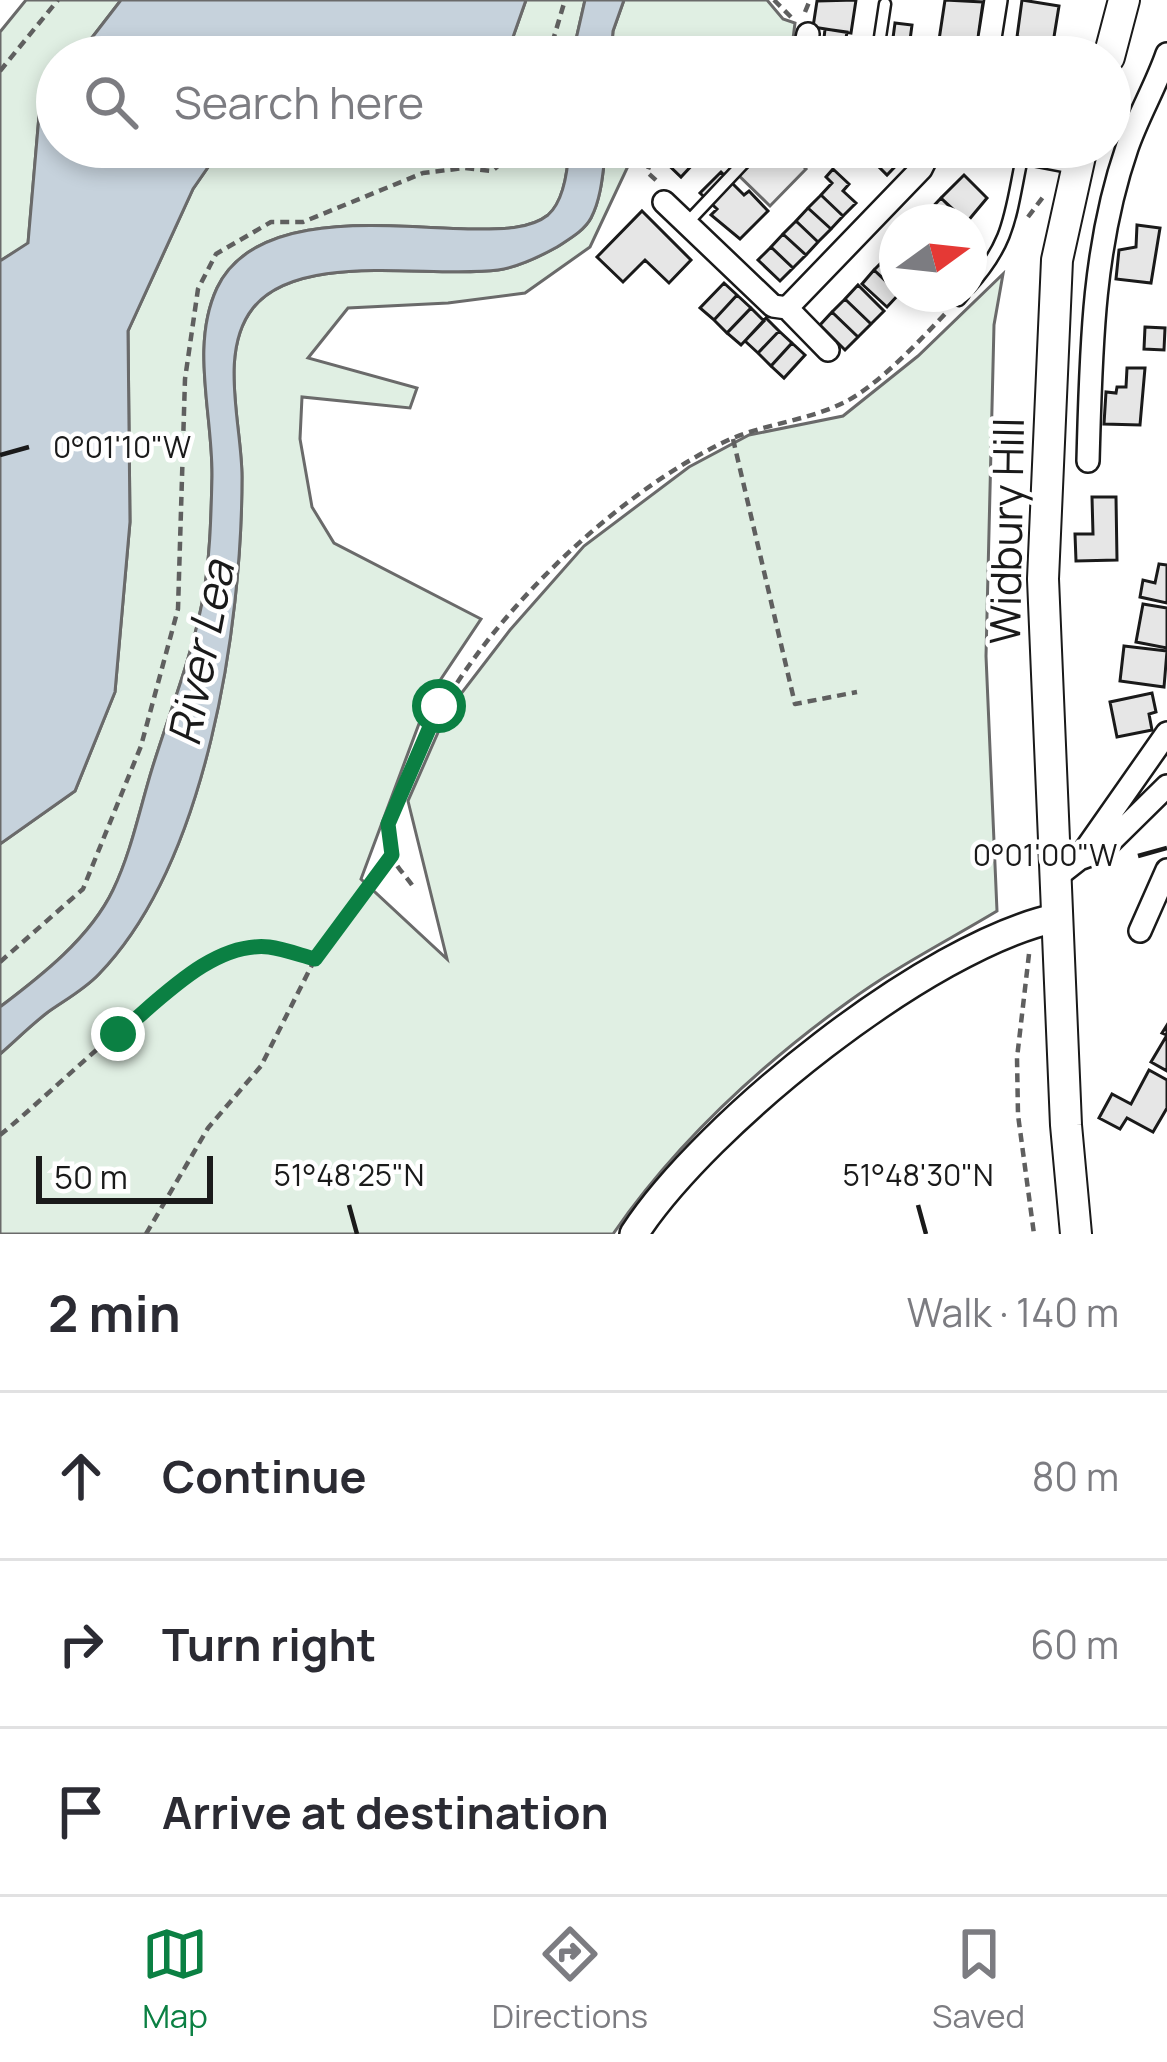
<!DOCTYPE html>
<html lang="en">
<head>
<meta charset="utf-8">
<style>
  :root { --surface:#fff; --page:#f7f7f7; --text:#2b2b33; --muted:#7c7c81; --line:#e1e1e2; --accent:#0b8043 }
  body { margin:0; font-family:Manrope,sans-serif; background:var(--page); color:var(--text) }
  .compass { position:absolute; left:879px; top:204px; width:108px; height:108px; border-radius:50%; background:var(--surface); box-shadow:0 6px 18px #0003; rotate:75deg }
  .scale { position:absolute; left:36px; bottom:30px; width:177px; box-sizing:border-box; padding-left:12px; border:6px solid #1a1a1a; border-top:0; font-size:33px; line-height:42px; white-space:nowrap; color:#1a1a1a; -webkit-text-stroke:9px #fff; paint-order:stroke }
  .stop { position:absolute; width:36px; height:36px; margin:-27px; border:9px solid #0b8043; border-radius:50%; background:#fff }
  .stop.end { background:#0b8043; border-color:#fff; box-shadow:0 3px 12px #0008 }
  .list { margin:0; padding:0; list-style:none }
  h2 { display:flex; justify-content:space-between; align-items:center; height:156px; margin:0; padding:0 48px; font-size:51px }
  h2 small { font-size:39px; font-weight:400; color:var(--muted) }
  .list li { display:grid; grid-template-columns:78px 1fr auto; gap:36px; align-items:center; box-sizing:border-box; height:168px; padding:0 48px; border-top:3px solid var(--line) }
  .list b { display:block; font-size:45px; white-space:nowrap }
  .list em { font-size:39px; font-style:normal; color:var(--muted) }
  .icon { flex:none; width:66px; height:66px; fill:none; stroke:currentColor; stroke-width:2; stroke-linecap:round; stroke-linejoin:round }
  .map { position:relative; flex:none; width:1167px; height:1234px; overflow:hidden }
  .search { position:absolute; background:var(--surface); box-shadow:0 6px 18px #0003; left:36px; right:36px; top:36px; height:132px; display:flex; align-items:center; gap:30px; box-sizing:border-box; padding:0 42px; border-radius:66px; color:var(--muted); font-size:45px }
  .sheet { height:660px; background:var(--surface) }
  nav { display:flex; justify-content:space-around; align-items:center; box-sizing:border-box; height:168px; border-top:3px solid var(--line); background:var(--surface); font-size:33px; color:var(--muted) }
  nav a { display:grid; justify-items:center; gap:6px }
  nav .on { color:var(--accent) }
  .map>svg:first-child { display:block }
  .green { fill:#e0efe3; stroke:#6a6a6a; stroke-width:3 }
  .parking { fill:#ededed; stroke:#6a6a6a; stroke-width:3 }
  .water { fill:#c6d2dc; stroke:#6a6a6a; stroke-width:3 }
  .building { fill:#e6e6e6; stroke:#1a1a1a; stroke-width:3 }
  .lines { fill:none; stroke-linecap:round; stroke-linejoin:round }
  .service-casing { stroke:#1a1a1a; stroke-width:15 }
  .minor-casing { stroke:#1a1a1a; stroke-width:26 }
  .tertiary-casing { stroke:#1a1a1a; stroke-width:32 }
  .secondary-casing { stroke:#1a1a1a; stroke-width:34 }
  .path { stroke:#5f5f5f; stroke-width:4.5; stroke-dasharray:9 6; stroke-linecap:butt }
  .service { stroke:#fff; stroke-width:10 }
  .minor { stroke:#fff; stroke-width:21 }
  .tertiary { stroke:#fff; stroke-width:27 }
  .secondary { stroke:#fff; stroke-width:30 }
  .route { stroke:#0b8043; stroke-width:15 }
  .ticks { fill:none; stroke:#1a1a1a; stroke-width:4.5 }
  .labels { text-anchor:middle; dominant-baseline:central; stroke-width:9; stroke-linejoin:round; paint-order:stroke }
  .street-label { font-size:42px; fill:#1a1a1a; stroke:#fff }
  .water-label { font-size:45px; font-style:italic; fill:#1a1a1a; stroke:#fff }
  .ticks-label { font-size:30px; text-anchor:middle; fill:#1a1a1a; stroke:#fff; stroke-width:9; stroke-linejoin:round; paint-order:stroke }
</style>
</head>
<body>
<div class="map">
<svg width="1167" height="1234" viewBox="0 0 1167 1234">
  <rect width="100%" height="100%" fill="#fff"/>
  <path class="green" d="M26,0H121L77,57H57V82L40,104L28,244L0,261V32Z
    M526,0H585L572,57H506Z
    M624,0H767L783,19L795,23L793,39L753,44L734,57H611L613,31Z
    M222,147H569C568,168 565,200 548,215C528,231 493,229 468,229C395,228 256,206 217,288C190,346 213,415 212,477C211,519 210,561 202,603C191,659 169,714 152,769C140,808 131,853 113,890C90,938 41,976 0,1007V844L75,791L115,692L130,522L128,331L193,189Z
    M606,147H637L590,247L525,293L448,303L348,308L308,358L417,388L410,408L302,397L300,439L312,507L334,543L481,619L429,697L361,879L447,959L408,801L447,712L510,630L584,546L689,467L749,435L843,416L918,356L1003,274L994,325L986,656L997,911C947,941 894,968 848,1002C758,1067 676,1143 613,1234H0V1054C16,1040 31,1025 48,1012C65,1000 85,989 99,974C207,862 242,626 242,477C242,425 218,352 253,308C299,250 431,279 498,270C519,267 539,257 557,247C569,239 584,231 591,218C602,197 603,170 606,147Z"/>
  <path class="parking" d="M746,147H784L806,169L770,206L728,165Z"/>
  <path class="water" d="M121,0H526L506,57H77Z
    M585,0H624L613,31L611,57H572Z
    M57,82V147H222L193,189L128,331L130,522L115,692L75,791L0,844V261L28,243L40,104Z
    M569,147H606C603,170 602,197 591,218C584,231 569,239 557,247C539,257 519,267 498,270C431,279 299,250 253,308C218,352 242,425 242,477C242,627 207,862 99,974C85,989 65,1000 48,1012C31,1025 16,1040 0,1054V1007C41,976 90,938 113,890C131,853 140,808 152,769C169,714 191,659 202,603C210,561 211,519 212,477C213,415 190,346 217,288C256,206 395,228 468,229C493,229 528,231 548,215C565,200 568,168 569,147Z"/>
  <path class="building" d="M856,0L851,33L813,27L817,1Z
    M945,0L983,2L977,45L939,40Z
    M1022,0L1059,6L1053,43L1017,37Z
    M895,23L912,25L910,40L893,38Z
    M825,29L847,32L844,50L849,57H822Z
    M1017,37L1053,43L1051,57H1014Z
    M664,147H677L694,163L681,177L657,154Z
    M677,147H704L707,150L694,163Z
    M888,147H904L909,152L887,175L873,161Z
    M833,169L849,184L843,191L856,203L843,216L821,195L832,183L826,177Z
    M721,172L744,195L749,191L768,211L740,239L711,215L717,209L700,193Z
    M964,175L987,198L967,222L941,198Z
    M821,195L843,216L831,229L808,208Z
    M941,198L965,222H938L928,212Z
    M808,208L831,229L818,242L796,221Z
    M642,211L691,260L669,283L645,260L623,282L597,257Z
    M796,221L818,242L806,255L783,234Z
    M1137,225L1160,228L1151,283L1116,279L1119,250L1136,247Z
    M783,234L806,255L793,268L771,247Z
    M771,247L793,268L780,281L758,260Z
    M887,257L897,266V291L874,270Z
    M874,270L899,294L887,307L862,284Z
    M724,283L737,295L714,320L700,308Z
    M858,285L884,311L871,324L845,299Z
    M737,295L751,308L727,333L714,320Z
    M845,299L871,324L858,337L832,312Z
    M751,308L764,321L741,345L727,333Z
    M832,312L858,337L845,350L820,325Z
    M766,318L779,331L758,353L745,341Z
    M1145,327L1165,328L1164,350L1144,349Z
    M779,331L792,343L771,366L758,353Z
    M792,343L805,355L784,378L771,366Z
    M1127,368H1145L1140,425L1104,424L1106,392L1116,393L1117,387H1126Z
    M1092,497H1116L1117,560L1076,561L1075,534H1093Z
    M1159,564L1167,565V603L1140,597L1143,580L1155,583Z
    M1143,604L1167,608V648L1136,642Z
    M1124,646L1167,651L1164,687L1120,681Z
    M1152,693L1156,712L1149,714L1152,730L1117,737L1110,702Z
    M1167,1025V1071L1151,1062L1167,1035L1162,1033Z
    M1149,1070L1167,1080V1108L1153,1132L1127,1118L1120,1129L1099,1118L1112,1094L1131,1104Z"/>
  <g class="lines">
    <g class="service-casing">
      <path id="service" d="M877,57L885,4
        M686,224L752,154
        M969,288C1012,241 1010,213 1023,153
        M959,300L964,294"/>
    </g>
    <g class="minor-casing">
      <path id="minor" d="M803,57L808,34
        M987,57L996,0
        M994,147L1077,163
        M664,202L773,306L787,308L828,350
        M787,308L921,169L932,147
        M1088,461C1091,355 1092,249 1127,148C1138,116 1156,86 1167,54
        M1082,858L1101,851L1167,786
        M1055,878L1078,860L1167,733
        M1140,931L1167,870"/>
    </g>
    <g class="tertiary-casing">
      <path id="tertiary" d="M634,1234C705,1124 928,945 1056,918"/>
    </g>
    <g class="secondary-casing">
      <path id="secondary" d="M1109,57L1124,0
        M1076,1234L1066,1125L1043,579L1057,260L1082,147"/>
    </g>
    <path class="path" d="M774,0L791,17
      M805,12L810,0
      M548,57L565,0
      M0,71L58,0
      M657,147L647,172L658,182
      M1028,217L1043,197
      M733,439L795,704L857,692
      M412,885C406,876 395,866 392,855C379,821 405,783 419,752C471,633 604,501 722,443C760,424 804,422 843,403C878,386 919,341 946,313
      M1029,954L1017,1058L1018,1115L1034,1234
      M0,962L83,889L141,746L178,609L185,379L198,289L216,254L271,222H303L423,173L464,168L492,171L521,147
      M0,1135C56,1090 187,956 251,947C272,945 295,954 315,959
      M146,1234L208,1128L261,1066L315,959L392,855"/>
    <use href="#service" class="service"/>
    <use href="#minor" class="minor"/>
    <use href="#tertiary" class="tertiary"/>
    <use href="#secondary" class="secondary"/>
  </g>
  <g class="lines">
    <path class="route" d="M118,1034C159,1001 212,941 269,947C284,949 300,955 315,959L392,855L388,824L439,706"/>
  </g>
  <path class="ticks" d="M0,455L29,447M1138,856L1167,848M349,1205L357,1234M918,1205L926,1234"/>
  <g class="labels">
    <g class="street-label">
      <text transform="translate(1006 531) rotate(-89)">Widbury Hill</text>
    </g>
    <g class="water-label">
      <text transform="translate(200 653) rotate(-79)">River Lea</text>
    </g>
  </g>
  <g class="ticks-label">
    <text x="122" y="458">0°01'10"W</text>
    <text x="1045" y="866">0°01'00"W</text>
    <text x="349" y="1186">51°48'25"N</text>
    <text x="918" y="1186">51°48'30"N</text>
  </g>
</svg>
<svg class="compass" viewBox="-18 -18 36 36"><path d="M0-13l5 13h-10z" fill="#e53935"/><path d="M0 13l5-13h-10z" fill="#7c7c81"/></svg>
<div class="scale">50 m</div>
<div class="stop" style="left:439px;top:706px"></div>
<div class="stop end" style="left:118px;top:1034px"></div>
<div class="search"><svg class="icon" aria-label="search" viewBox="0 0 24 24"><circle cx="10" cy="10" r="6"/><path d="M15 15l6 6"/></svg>Search here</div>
</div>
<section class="sheet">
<h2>2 min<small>Walk · 140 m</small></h2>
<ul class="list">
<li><svg class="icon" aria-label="ahead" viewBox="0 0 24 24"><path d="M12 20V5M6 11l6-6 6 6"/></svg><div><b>Continue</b></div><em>80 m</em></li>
<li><svg class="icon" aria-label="right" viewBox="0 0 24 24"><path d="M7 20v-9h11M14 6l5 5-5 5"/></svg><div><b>Turn right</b></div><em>60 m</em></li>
<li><svg class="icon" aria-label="arrive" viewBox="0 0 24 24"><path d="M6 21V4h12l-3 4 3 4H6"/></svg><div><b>Arrive at destination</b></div></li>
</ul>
</section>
<nav>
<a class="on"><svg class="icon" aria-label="map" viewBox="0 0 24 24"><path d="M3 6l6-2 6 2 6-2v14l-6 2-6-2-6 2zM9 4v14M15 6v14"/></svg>Map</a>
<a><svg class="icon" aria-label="directions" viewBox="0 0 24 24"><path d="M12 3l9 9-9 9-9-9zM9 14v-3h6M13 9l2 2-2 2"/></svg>Directions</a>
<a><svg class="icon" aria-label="saved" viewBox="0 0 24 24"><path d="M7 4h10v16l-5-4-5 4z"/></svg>Saved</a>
</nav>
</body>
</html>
